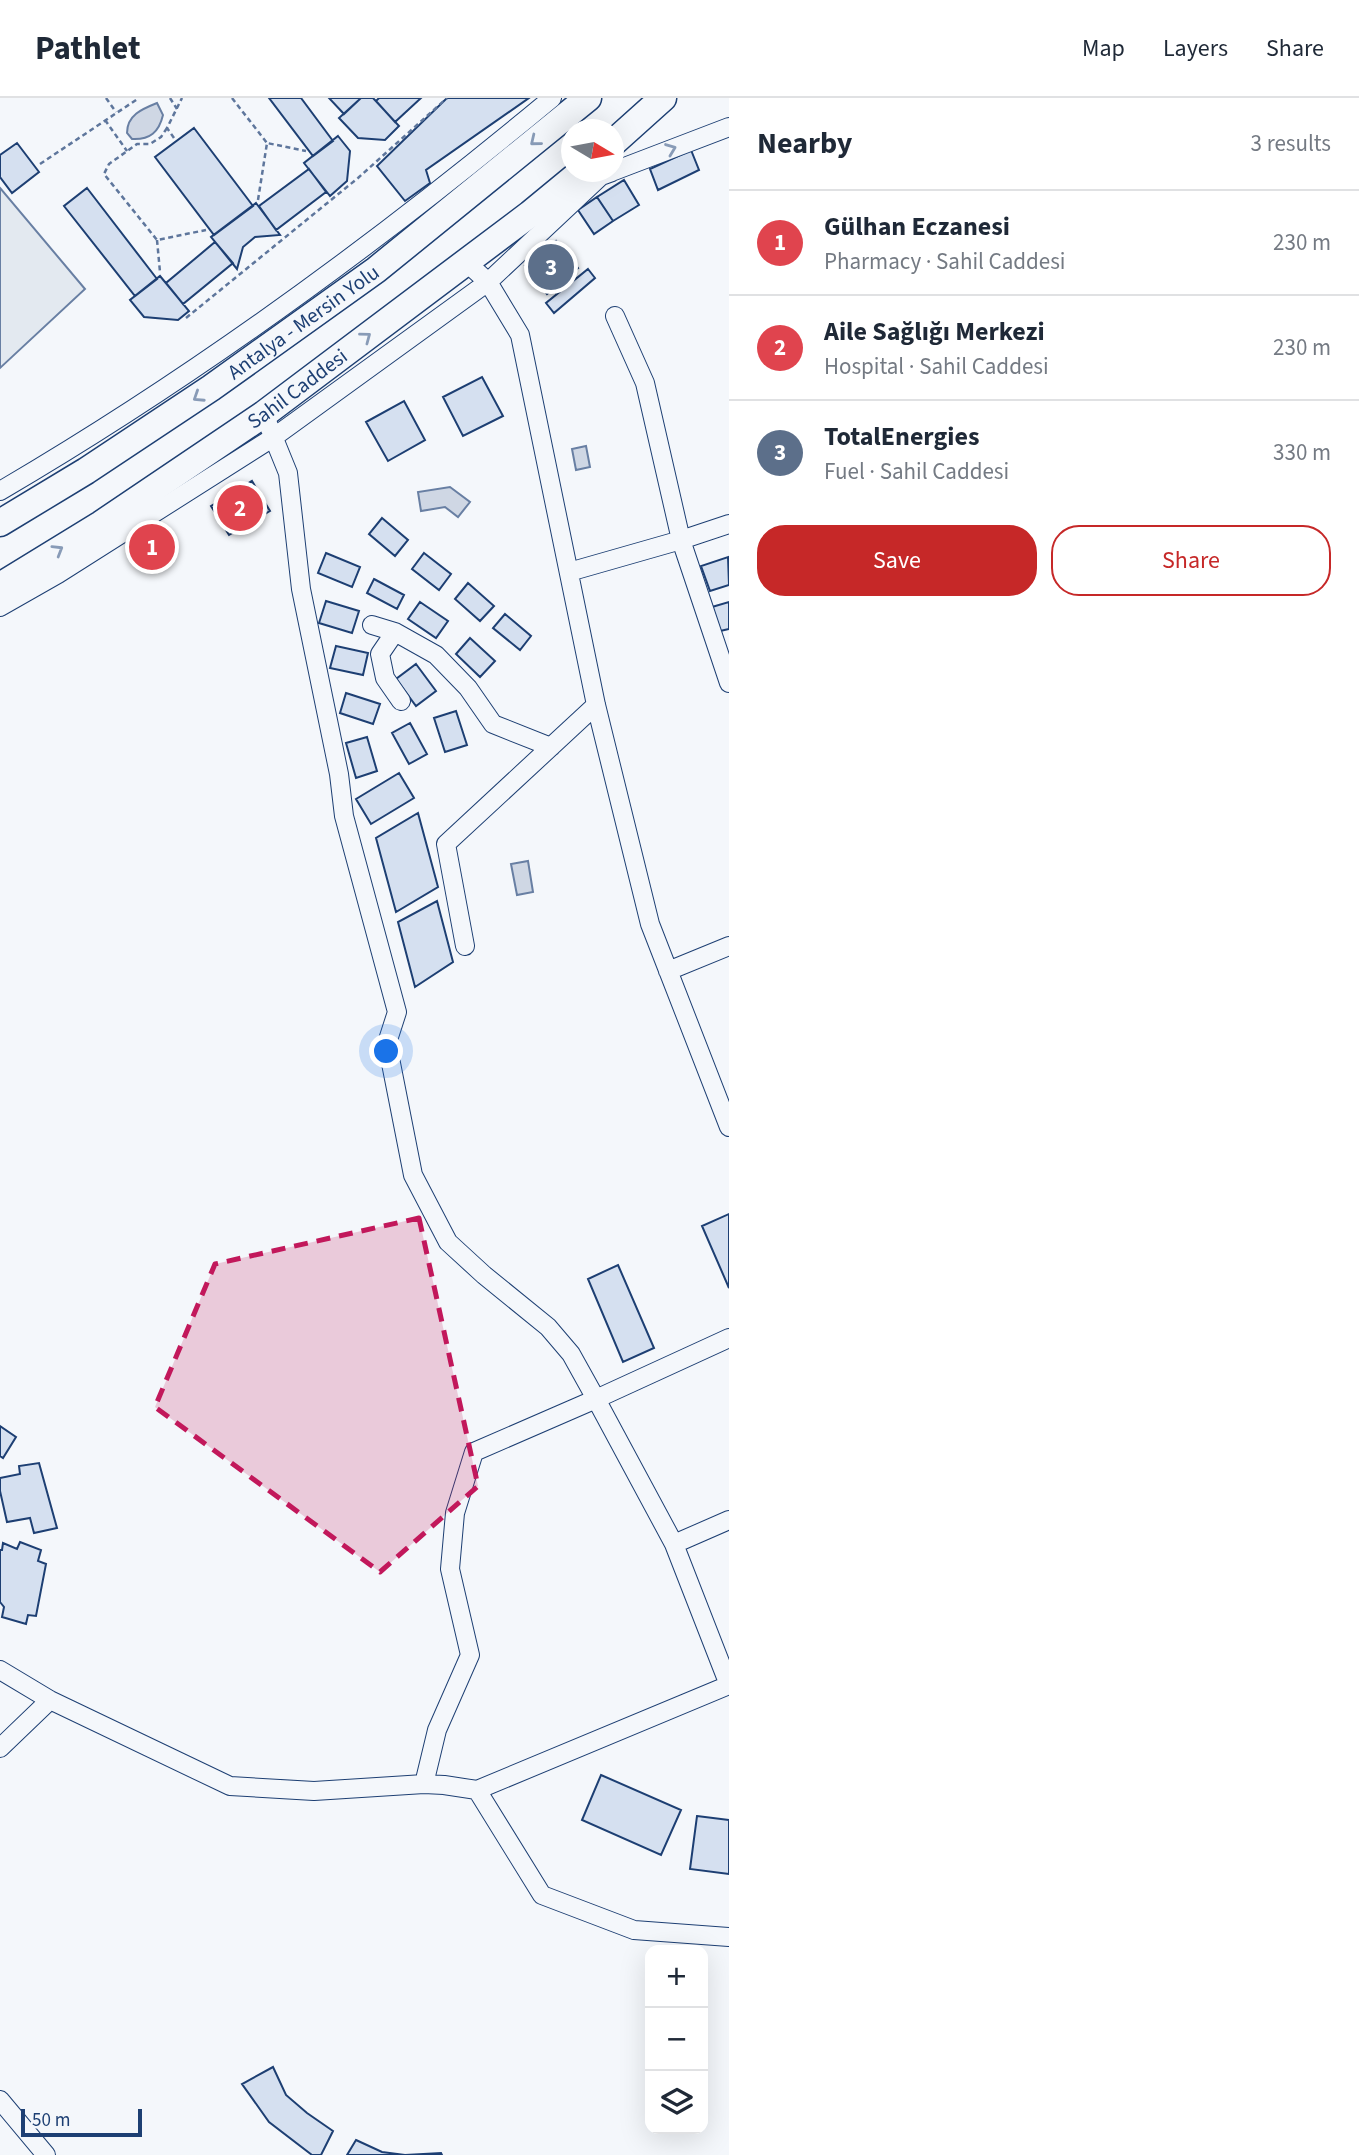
<!DOCTYPE html>
<html lang="en">
<head>
<meta charset="utf-8">
<style>
  :root { --surface:#fff; --page:#f6f6f7; --text:#1f2937; --muted:#747a83; --line:#e0e1e3; --accent:#c62828 }
  body { margin:0; font-family:"Source Sans 3",sans-serif; background:var(--page); color:var(--text) }
  .controls { position:absolute; right:21px; bottom:21px; display:grid; overflow:hidden; border-radius:14px; box-shadow:0 7px 28px #0002 }
  .controls button { width:63px; height:63px; display:grid; place-items:center; padding:0; border:0; border-bottom:2px solid var(--line); background:var(--surface); color:var(--text); font:35px sans-serif }
  .compass { position:absolute; left:561px; top:21px; width:63px; height:63px; border-radius:50%; background:var(--surface); box-shadow:0 7px 28px #0002; rotate:100deg }
  .scale { position:absolute; left:21px; bottom:18px; width:121px; box-sizing:border-box; padding-left:7px; border:4px solid #1d3f73; border-top:0; font-size:19px; line-height:24px; white-space:nowrap; color:#1d3f73; -webkit-text-stroke:5px #f4f7fb; paint-order:stroke }
  .you { position:absolute; left:387px; top:954px; width:24px; height:24px; margin:-18px; border:5px solid #fff; border-radius:50%; background:#1a73e8; box-shadow:0 0 0 10px #1a73e833 }
  .badge { display:grid; place-items:center; width:46px; height:46px; border-radius:50%; background:var(--accent); color:#fff; font-size:23px; font-weight:700 }
  .pin { position:absolute; translate:-50% -50%; border:4px solid #fff; box-shadow:0 2px 7px #0006 }
  .list { margin:0; padding:0; list-style:none }
  h2 { display:flex; justify-content:space-between; align-items:center; height:91px; margin:0; padding:0 28px; font-size:30px }
  h2 small { font-size:23px; font-weight:400; color:var(--muted) }
  .list li { display:grid; grid-template-columns:46px 1fr auto; gap:21px; align-items:center; box-sizing:border-box; height:105px; padding:0 28px; border-top:2px solid var(--line) }
  .list b { display:block; font-size:26px; white-space:nowrap }
  .list p { margin:0; font-size:23px; white-space:nowrap; color:var(--muted) }
  .list em { font-size:23px; font-style:normal; color:var(--muted) }
  .actions { display:flex; gap:14px; padding:21px 28px }
  .actions a { flex:1; padding:16px 0; border:2px solid var(--accent); border-radius:28px; text-align:center; font-size:24px; color:var(--accent) }
  .actions .main { background:var(--accent); color:#fff }
  .icon { flex:none; width:38px; height:38px; fill:none; stroke:currentColor; stroke-width:2; stroke-linecap:round; stroke-linejoin:round }
  .map { position:relative; flex:none; width:729px; height:2057px; overflow:hidden }
  header { display:flex; align-items:center; gap:42px; box-sizing:border-box; height:98px; padding:0 35px; background:var(--surface); border-bottom:2px solid var(--line) }
  header strong { font-size:33px }
  nav { display:flex; gap:38px; margin-inline-start:auto; font-size:24px }
  main { display:flex }
  aside { flex:1; background:var(--surface) }
  .map>svg:first-child { display:block }
  .green { fill:#e3e9f0; stroke:#687fa3; stroke-width:2 }
  .water { fill:#cfd7e4; stroke:#687fa3; stroke-width:2 }
  .building { fill:#d5e0f0; stroke:#1d3f73; stroke-width:2 }
  .lines { fill:none; stroke-linecap:round; stroke-linejoin:round }
  .minor-casing { stroke:#1d3f73; stroke-width:20 }
  .highway-casing { stroke:#1d3f73; stroke-width:29 }
  .path { stroke:#5e769c; stroke-width:2.5; stroke-dasharray:5 3.5; stroke-linecap:butt }
  .minor { stroke:#f4f7fb; stroke-width:18 }
  .highway { stroke:#f4f7fb; stroke-width:26 }
  .oneway { stroke:#889bb7 }
  .marked { fill:#c2185b; fill-opacity:0.2; stroke:#c2185b; stroke-width:5; stroke-dasharray:14 9; stroke-linejoin:round }
  .labels { text-anchor:middle; dominant-baseline:central; stroke-width:5; stroke-linejoin:round; paint-order:stroke }
  .street-label { font-size:21px; fill:#1d3f73; stroke:#f4f7fb }
</style>
</head>
<body>
<header>
<strong>Pathlet</strong>
<nav><a>Map</a><a>Layers</a><a>Share</a></nav>
</header>
<main>
<div class="map">
<svg width="729" height="2057" viewBox="0 0 729 2057">
  <rect width="100%" height="100%" fill="#f4f7fb"/>
  <path class="green" d="M0,90L85,191L0,270Z"/>
  <path class="water" d="M157,5L163,17C159,34 150,42 132,41L127,35C127,17 142,11 157,5Z
    M586,348L590,369L576,372L572,351Z
    M450,389L470,404L458,419L445,409L421,413L418,394Z
    M528,763L533,794L517,797L511,766Z"/>
  <path class="building" d="M269,0H301L333,43L313,58Z
    M329,0H361L344,16Z
    M361,0H373L399,28L385,42L358,40L339,20Z
    M379,0H421L395,24L376,3Z
    M447,0H529L426,72L430,85L405,103L377,68Z
    M194,30L253,108L214,137L155,59Z
    M338,38L350,53L347,83L330,98L304,65Z
    M17,45L39,74L12,95L0,79V57Z
    M691,52L699,72L658,92L650,71Z
    M309,71L326,94L276,132L259,108Z
    M624,82L639,107L613,123L597,99Z
    M87,90L157,181L135,198L64,108Z
    M597,99L613,123L594,136L578,112Z
    M256,105L280,137L255,139L243,149L237,171L211,139Z
    M556,143L578,170L572,175L576,180L557,196L553,191L547,196L525,168Z
    M215,144L233,165L183,206L166,185Z
    M588,171L595,180L554,215L546,205Z
    M160,178L189,213L178,222L144,219L130,202Z
    M482,279L503,318L463,338L443,299Z
    M404,303L425,342L388,363L366,324Z
    M252,383L270,413L229,437L211,408Z
    M382,420L408,442L395,458L369,436Z
    M326,455L360,469L352,489L318,475Z
    M424,455L451,476L439,492L412,471Z
    M728,459L729,487L710,493L701,468Z
    M374,481L404,497L397,511L367,495Z
    M468,485L494,508L480,523L455,501Z
    M326,503L359,513L352,535L319,525Z
    M420,504L448,523L436,540L408,521Z
    M729,504V531L720,533L712,509Z
    M505,516L531,538L520,552L493,530Z
    M470,540L495,563L480,579L456,556Z
    M336,548L368,555L363,577L330,570Z
    M416,566L436,593L416,608L396,581Z
    M346,595L380,606L373,626L340,615Z
    M456,613L467,647L445,654L434,620Z
    M410,625L427,656L409,666L392,635Z
    M367,639L377,673L356,680L346,645Z
    M399,675L414,700L371,726L356,701Z
    M418,715L438,789L396,814L376,740Z
    M437,803L453,864L415,889L398,824Z
    M729,1116V1190L702,1128Z
    M618,1167L654,1250L623,1264L588,1181Z
    M0,1328L16,1339L3,1360L0,1358Z
    M39,1365L57,1430L34,1435L30,1420L7,1424L0,1393V1380L20,1376L19,1368Z
    M20,1444L41,1452L38,1463L46,1466L36,1518L28,1517L26,1526L2,1519L4,1509L0,1504V1452H2L3,1445L17,1451Z
    M601,1677L681,1712L661,1757L582,1722Z
    M697,1718L729,1722V1776L690,1771Z
    M273,1969L286,1997L307,2015L333,2033L321,2057H312L269,2024L242,1986Z
    M356,2042L382,2054L405,2057L441,2055L442,2057H347Z"/>
  <g class="lines">
    <g class="minor-casing">
      <path id="minor" d="M614,73L729,29
        M466,164L488,184L520,237L596,607L650,826L729,1029
        M615,218L645,285L681,442L729,585
        M264,316L288,375L301,491L339,676L344,718L397,914L387,945L413,1077L448,1144L484,1177L548,1229L571,1256L596,1301L474,1354L455,1415L450,1471L470,1557L437,1632L424,1686
        M0,393C195,279 379,144 552,0
        M569,474L681,442L729,426
        M0,509L58,476L274,339L488,184L601,78L612,74
        M372,527L395,534L436,557L468,590L493,626L551,649
        M395,534L380,556L385,580L401,603
        M465,848L446,746L596,607
        M668,873L729,848
        M674,1446L596,1301L729,1240
        M0,1572L50,1602L230,1688L314,1693L424,1686L444,1687L477,1692L729,1587L674,1446L729,1422
        M0,1650L50,1602
        M477,1692L542,1797L634,1832L729,1839
        M0,2002L46,2057"/>
    </g>
    <g class="highway-casing">
      <g id="highway">
        <path d="M614,44L663,0"/>
        <path id="s1" d="M0,425L86,373L211,290L376,172L588,0"/>
        <path id="s2" d="M0,488L101,426L264,316L530,116L581,74"/>
      </g>
    </g>
    <path class="path" d="M106,0L116,14
      M170,0L177,11
      M232,0L267,45
      M105,22L127,53
      M167,30L161,39L150,46H137L109,66L104,76L157,142L206,132
      M174,40L167,30L182,0
      M40,66L139,0
      M258,102L267,45L306,53
      M157,142L160,174
      M186,220L358,80L447,0"/>
    <use href="#minor" class="minor"/>
    <use href="#highway" class="highway"/>
  </g>
  <defs><path id="oneway-chevron" d="M-2-3.5L2.5 0L-2 3.5" fill="none" stroke-width="1.6" stroke-linecap="round" stroke-linejoin="round" transform="scale(1.75)"/></defs>
  <g class="oneway">
    <use href="#oneway-chevron" transform="translate(535 43) rotate(141)"/>
    <use href="#oneway-chevron" transform="translate(671 51) rotate(-21)"/>
    <use href="#oneway-chevron" transform="translate(366 239) rotate(-37)"/>
    <use href="#oneway-chevron" transform="translate(198 299) rotate(147)"/>
    <use href="#oneway-chevron" transform="translate(58 452) rotate(-31)"/>
  </g>
  <path class="marked" d="M419,1120L478,1388L380,1474L155,1309L215,1166Z"/>
  <g class="labels">
    <g class="street-label">
      <text stroke="none"><textPath href="#s1" startOffset="364">Antalya - Mersin Yolu</textPath></text>
      <text stroke="none"><textPath href="#s2" startOffset="357">Sahil Caddesi</textPath></text>
    </g>
  </g>
</svg>
<div class="controls">
<button>+</button>
<button>−</button>
<button><svg class="icon" aria-label="layers" viewBox="0 0 24 24"><path d="M12 4l9 5-9 5-9-5zM3 14l9 5 9-5"/></svg></button>
</div>
<svg class="compass" viewBox="-18 -18 36 36"><path d="M0-13l5 13h-10z" fill="#e53935"/><path d="M0 13l5-13h-10z" fill="#747a83"/></svg>
<div class="scale">50 m</div>
<div class="you"></div>
<div class="pin badge" style="left:152px;top:449px;background:#e0444e">1</div>
<div class="pin badge" style="left:240px;top:410px;background:#e0444e">2</div>
<div class="pin badge" style="left:551px;top:169px;background:#5c6f8a">3</div>
</div>
<aside>
<h2>Nearby<small>3 results</small></h2>
<ul class="list">
<li><span class="badge" style="background:#e0444e">1</span><div><b>Gülhan Eczanesi</b><p>Pharmacy · Sahil Caddesi</p></div><em>230 m</em></li>
<li><span class="badge" style="background:#e0444e">2</span><div><b>Aile Sağlığı Merkezi</b><p>Hospital · Sahil Caddesi</p></div><em>230 m</em></li>
<li><span class="badge" style="background:#5c6f8a">3</span><div><b>TotalEnergies</b><p>Fuel · Sahil Caddesi</p></div><em>330 m</em></li>
</ul>
<div class="actions"><a class="main">Save</a><a>Share</a></div>
</aside>
</main>
</body>
</html>
